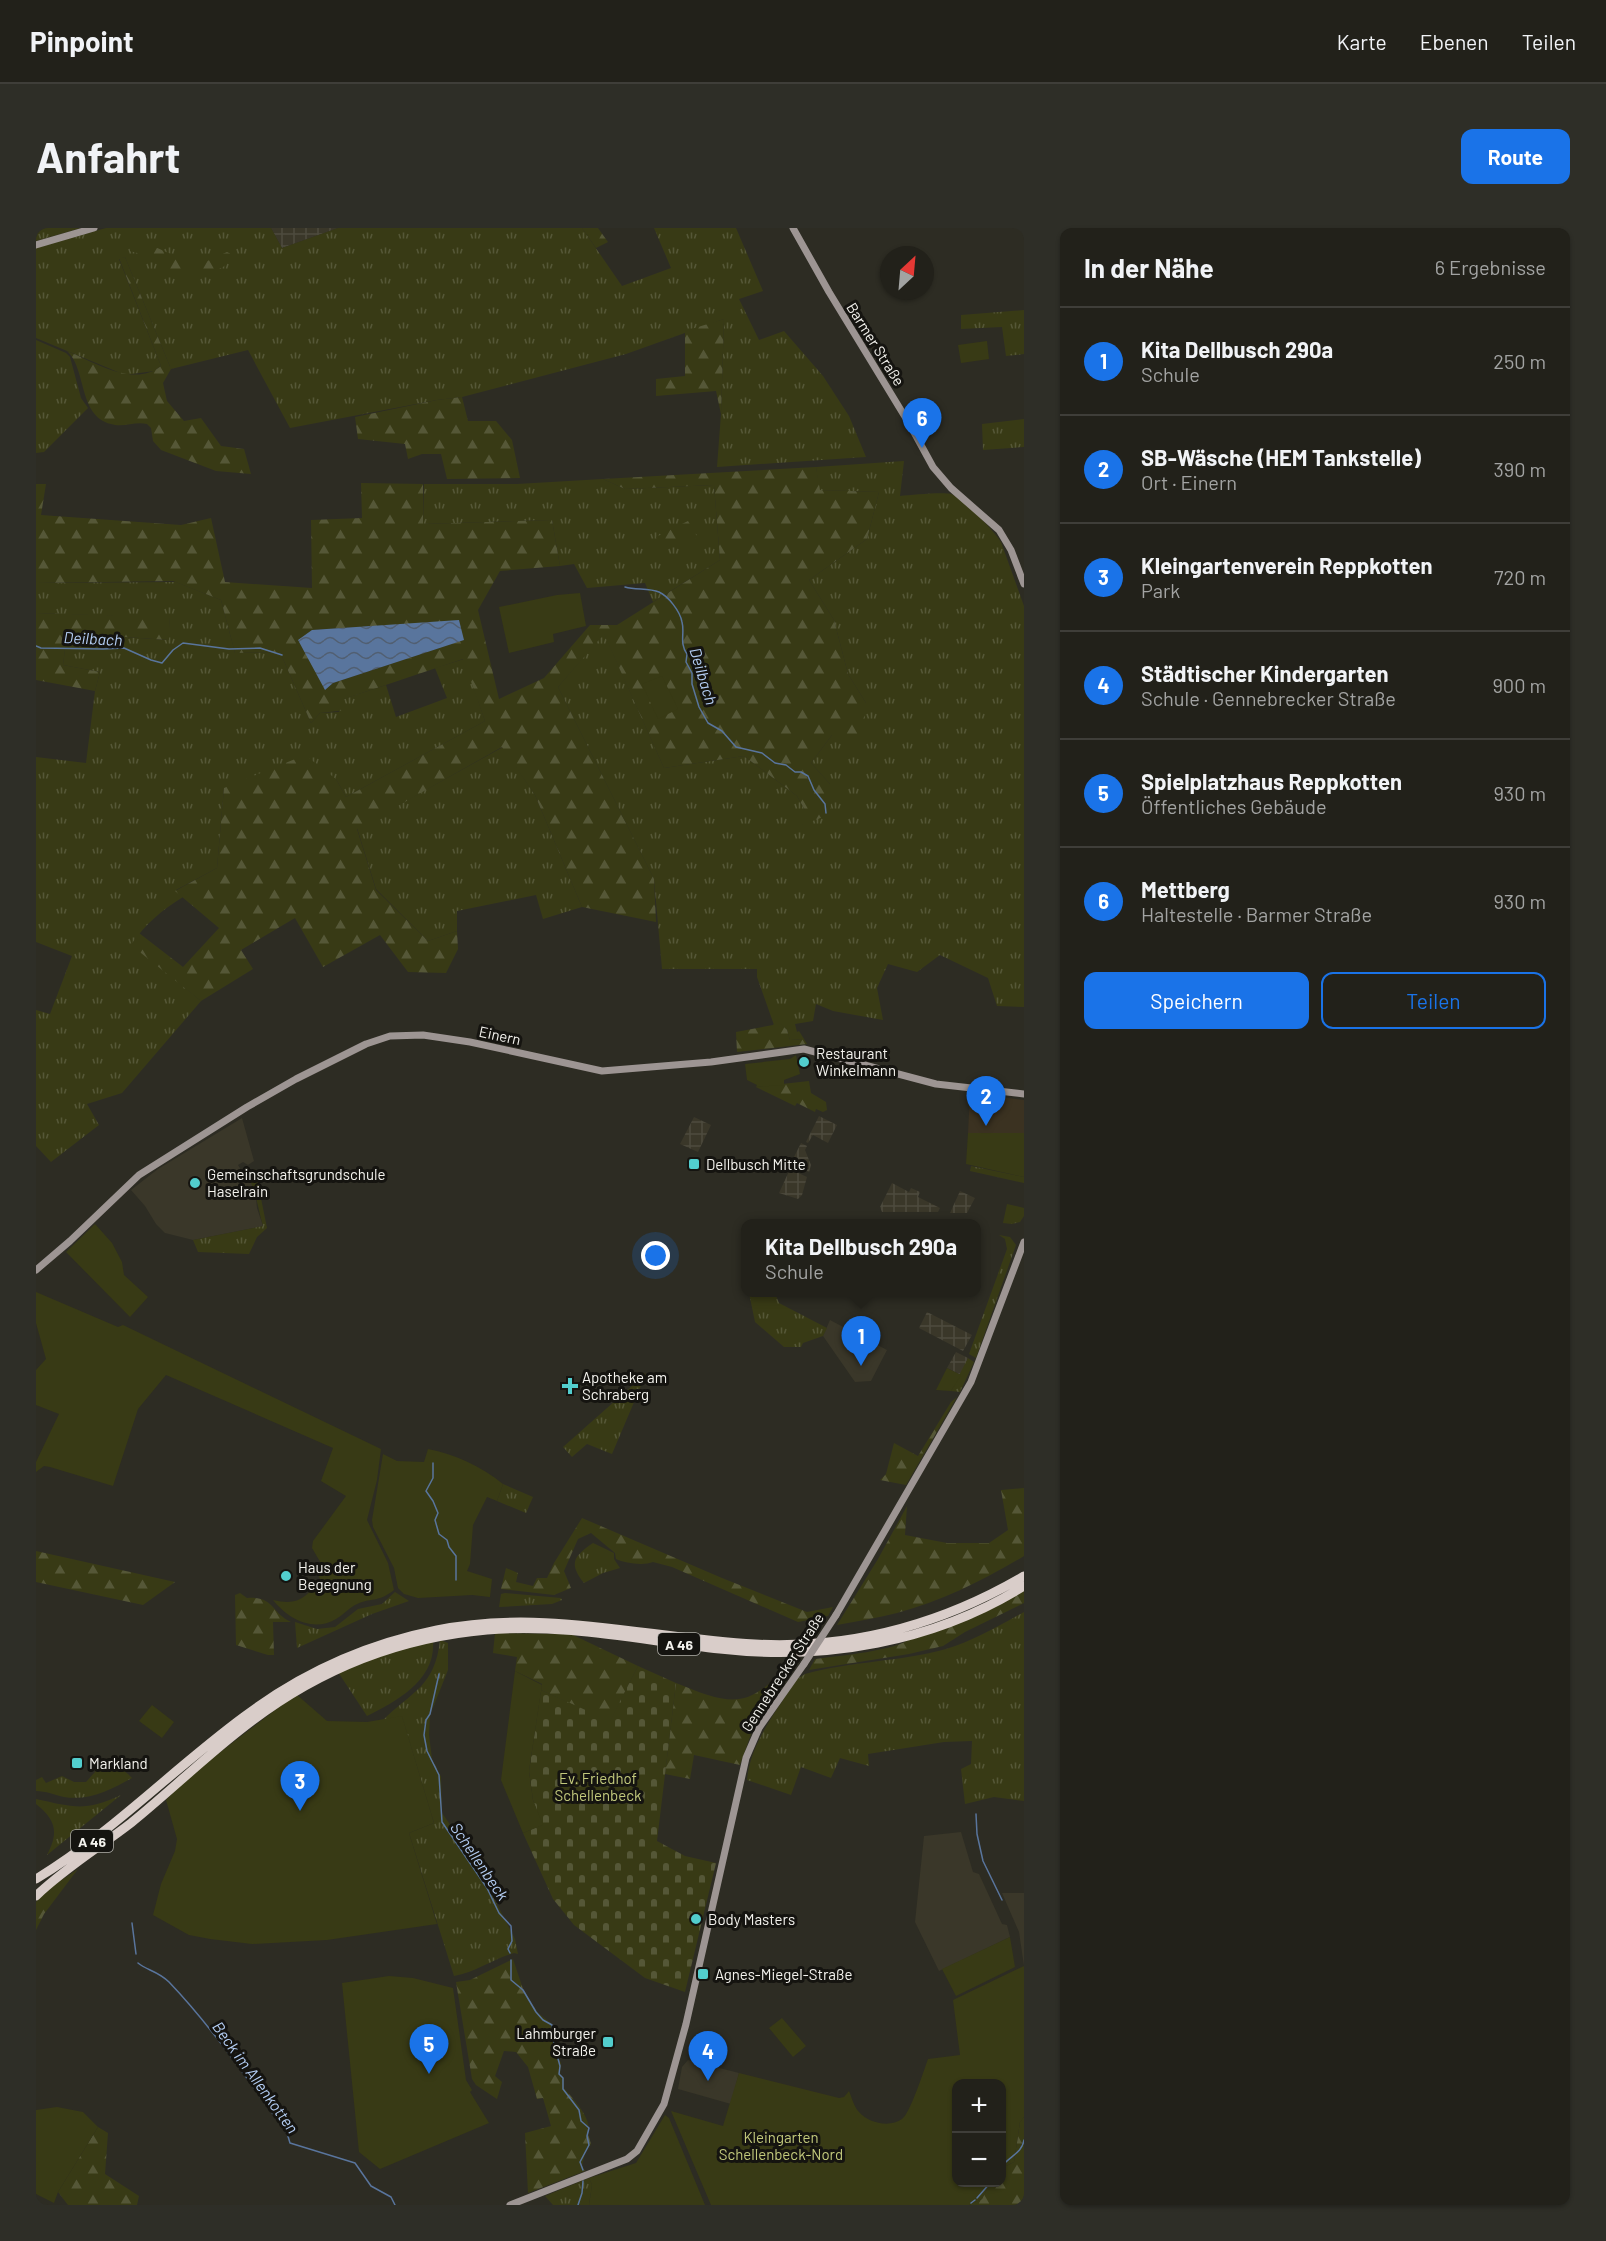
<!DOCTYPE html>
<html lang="de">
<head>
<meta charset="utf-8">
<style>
  :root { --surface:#22211a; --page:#2e2e27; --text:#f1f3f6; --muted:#a2a3a2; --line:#3f3e39; --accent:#1a73e8 }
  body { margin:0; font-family:Barlow,sans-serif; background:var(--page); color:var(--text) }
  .controls { position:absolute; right:18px; bottom:18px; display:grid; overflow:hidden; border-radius:12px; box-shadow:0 2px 4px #0004 }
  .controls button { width:54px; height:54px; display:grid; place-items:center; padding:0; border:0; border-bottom:2px solid var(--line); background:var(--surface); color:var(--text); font:30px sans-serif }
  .compass { position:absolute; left:844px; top:18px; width:54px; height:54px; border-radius:50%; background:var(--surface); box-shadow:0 2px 4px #0004; rotate:26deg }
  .you { position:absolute; left:620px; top:1028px; width:21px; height:21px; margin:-15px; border:4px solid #fff; border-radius:50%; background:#1a73e8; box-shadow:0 0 0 9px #1a73e833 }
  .badge { display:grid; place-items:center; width:39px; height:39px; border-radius:50%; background:var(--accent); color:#fff; font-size:20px; font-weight:700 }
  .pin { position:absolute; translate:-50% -50px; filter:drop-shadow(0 2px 3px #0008) }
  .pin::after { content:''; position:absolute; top:32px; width:21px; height:18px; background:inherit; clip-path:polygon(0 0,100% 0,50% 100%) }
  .popup { position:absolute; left:705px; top:991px; width:240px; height:78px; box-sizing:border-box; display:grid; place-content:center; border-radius:12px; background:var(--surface); filter:drop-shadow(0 2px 4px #0005); font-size:20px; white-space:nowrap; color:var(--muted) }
  .popup b { font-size:22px; color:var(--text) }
  .popup::after { content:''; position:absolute; left:50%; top:100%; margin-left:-12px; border:12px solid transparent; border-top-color:var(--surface) }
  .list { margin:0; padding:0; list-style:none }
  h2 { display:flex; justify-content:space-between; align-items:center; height:78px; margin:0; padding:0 24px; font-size:26px }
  h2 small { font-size:20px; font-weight:400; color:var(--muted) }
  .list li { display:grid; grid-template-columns:39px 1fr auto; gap:18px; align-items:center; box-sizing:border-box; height:108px; padding:0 24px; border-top:2px solid var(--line) }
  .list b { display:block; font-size:22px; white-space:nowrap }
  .list p { margin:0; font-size:20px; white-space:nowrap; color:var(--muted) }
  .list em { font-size:20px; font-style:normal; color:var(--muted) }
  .actions { display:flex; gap:12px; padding:18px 24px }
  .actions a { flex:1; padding:14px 0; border:2px solid var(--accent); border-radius:12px; text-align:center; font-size:21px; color:var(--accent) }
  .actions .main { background:var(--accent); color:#fff }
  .map { position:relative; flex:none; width:988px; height:1977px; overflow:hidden; border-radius:12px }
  header { display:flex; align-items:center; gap:36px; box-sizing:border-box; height:84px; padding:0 30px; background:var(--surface); border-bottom:2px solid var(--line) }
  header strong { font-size:28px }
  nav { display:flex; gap:33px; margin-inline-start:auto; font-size:21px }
  .intro { display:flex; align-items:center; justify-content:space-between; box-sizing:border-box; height:144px; padding:0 36px }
  h1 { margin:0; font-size:42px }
  .button { padding:15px 27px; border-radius:12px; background:var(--accent); color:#fff; font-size:21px; font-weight:700 }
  main { display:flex; gap:36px; padding:0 36px }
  aside { flex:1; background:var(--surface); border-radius:12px; box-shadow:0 2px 4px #0004 }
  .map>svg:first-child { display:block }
  .commercial { fill:#3b3221 }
  .industrial { fill:url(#industrial-grid) }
  .built { fill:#3a3729 }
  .grass { fill:url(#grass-tufts) }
  .forest { fill:url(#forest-firs); fill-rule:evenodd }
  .cemetery { fill:url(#cemetery-stones) }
  .green { fill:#383a15 }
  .water { fill:url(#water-waves) }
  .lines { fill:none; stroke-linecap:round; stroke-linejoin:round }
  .stream { stroke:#59759d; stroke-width:1.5 }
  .secondary { stroke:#9d9593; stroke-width:7 }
  .motorway { stroke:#d9cdc9; stroke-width:9 }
  .secondary-bridge { stroke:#9d9593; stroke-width:7 }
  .poi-dot { fill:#52cdcd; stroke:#151410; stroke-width:2 }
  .labels { text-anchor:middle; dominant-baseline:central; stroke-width:6; stroke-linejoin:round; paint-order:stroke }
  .shield { fill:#151410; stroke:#b1b0ab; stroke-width:1.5 }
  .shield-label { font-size:14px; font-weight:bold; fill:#f4f3ee }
  .street-label { font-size:15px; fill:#f4f3ee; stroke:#151410 }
  .poi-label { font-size:15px; fill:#f4f3ee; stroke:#151410; text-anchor:start }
  .park-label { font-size:15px; fill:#c2c97c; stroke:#151410 }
  .water-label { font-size:16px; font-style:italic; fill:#b4cef4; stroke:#151410 }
</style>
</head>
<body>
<header>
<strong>Pinpoint</strong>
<nav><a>Karte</a><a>Ebenen</a><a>Teilen</a></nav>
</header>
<div class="intro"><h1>Anfahrt</h1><a class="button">Route</a></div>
<main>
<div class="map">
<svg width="988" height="1977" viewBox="0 0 988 1977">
  <defs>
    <pattern id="industrial-grid" width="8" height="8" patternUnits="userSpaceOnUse" patternTransform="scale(1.5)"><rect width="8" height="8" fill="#3a3729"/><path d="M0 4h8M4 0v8" fill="none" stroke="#4d4b3e"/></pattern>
    <pattern id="grass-tufts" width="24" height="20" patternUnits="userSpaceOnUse" patternTransform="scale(1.5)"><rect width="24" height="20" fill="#383a15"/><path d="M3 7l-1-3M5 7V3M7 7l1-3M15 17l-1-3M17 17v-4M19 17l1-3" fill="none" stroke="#555737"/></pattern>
    <pattern id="forest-firs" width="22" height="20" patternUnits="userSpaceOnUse" patternTransform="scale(1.5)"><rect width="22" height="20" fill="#383a15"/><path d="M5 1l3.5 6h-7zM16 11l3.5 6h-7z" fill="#555737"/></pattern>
    <pattern id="cemetery-stones" width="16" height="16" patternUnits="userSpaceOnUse" patternTransform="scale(1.5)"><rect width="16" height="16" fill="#383a15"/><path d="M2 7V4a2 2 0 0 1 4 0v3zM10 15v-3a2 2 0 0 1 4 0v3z" fill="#555737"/></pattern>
    <pattern id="water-waves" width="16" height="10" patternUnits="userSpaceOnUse" patternTransform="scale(1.5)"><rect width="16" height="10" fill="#59759d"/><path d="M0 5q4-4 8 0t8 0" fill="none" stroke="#515f72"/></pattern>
  </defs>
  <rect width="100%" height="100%" fill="#2d2c23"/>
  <path class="commercial" d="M934,865L988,872V905H932Z"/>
  <path class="industrial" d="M235,0H302L246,20Z
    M783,888L801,897L792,915L777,907L772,915L770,914Z
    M658,889L675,897L662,924L644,916Z
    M765,915L771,918L769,922L775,937L773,944L755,935Z
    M754,941L771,949L766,967L762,971L743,965Z
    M856,955L873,964L875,960L884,964L882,969L904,980L902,984H846L844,979Z
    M924,963L939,970L931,985H914Z
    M891,1084L936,1107L927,1123L883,1100Z
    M920,1124L932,1130L925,1147L911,1140Z"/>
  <path class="built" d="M206,890L218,933L212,937L207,934L202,937L208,947L211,946L219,961L221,980L227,998L157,1012L129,1005L120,996L109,978L95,962L122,941Z
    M794,1092L851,1122L835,1153L819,1154L787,1108Z
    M925,1604L937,1644L943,1646L966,1696L971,1697L974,1709L903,1743L879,1694L888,1608Z
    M966,1665H988V1738L983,1704Z
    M652,1832L703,1845L695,1876L642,1861L646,1839Z"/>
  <path class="grass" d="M0,0H45L0,13Z
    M70,0H235L246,20L302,0H546L586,58L635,40L618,0H700L727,63L703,71L723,112L748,103L787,148L813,188L830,229L681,239L685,186L688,91L590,126L426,169L401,172L254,200L212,122L135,141L89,29L83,31L125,138L118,143L89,147L0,110V20Z
    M988,82V126L970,128L966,99L925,101V87Z
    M0,112L30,125L34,129L45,170L52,180L8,224L0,225Z
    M988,191V219L947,222L946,196Z
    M868,233L864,268C876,267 905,264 915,266C926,269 959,304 965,314L988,378V779L961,778L952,750L904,727L881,744L852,736L841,760L847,792L797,783L780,776L777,793L759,796L761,804L763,803L768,811L754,812L751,802L741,793L738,797L721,749V741H626L618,651L522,459L568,405L628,540L708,528L761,568L769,582L766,597L794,556L775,535L796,507L830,475L812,446L798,392L773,352L831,311L843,264L783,262L780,239Z
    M567,251L589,261L678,257L684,332L617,374L609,355L551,360L538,336L524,338L516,292L387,296L388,256H481Z
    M140,354L185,372L199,425L244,424L275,495L284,485L303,484L307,471L350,457L360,489L411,470L399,440L428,431L449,493L310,569L300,551L188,560L181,640L140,662L147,669C126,682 109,696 96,716L165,773L86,865L51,876L63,897L15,934L0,918V782L14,786L36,728L0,714V529L50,535L59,463L64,444L27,437L31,405L132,412L134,390L0,385V355Z
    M467,519L499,567L546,679L507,691L500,667L421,683V703L392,713L340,661L321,600Z
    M935,938L988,949V955L934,943Z
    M219,941L231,1000L221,1009L213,1026L162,1024L157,1012L227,998C222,980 220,963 211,946Z
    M971,976L988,980V988L984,994L976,996L967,995Z
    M963,1007L974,1009L980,1017L940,1130L933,1126L971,1021L969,1011Z
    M713,1065H739L743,1075L791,1100L787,1108L767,1115L765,1119H748L719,1094Z
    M932,1130L938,1134L924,1164L915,1163Z
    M604,1144L610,1146L576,1226L551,1216L536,1229L527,1219L597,1157Z
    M467,1256L497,1269L490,1285L461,1273Z
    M557,1315L578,1325V1331L584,1340L567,1345L548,1355C532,1335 538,1328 557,1315Z
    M359,1364L373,1373L336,1386L261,1420L259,1394L281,1401L299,1399L322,1381L346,1376Z
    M469,1365L525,1370L526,1372L516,1376L463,1379L465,1366Z
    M988,1384V1573L958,1569L929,1576L925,1541L935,1536L936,1513L908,1514L832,1526L833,1538L804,1530L795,1550L765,1539L755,1567L711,1552C714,1515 742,1481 761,1451L769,1446C815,1433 864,1434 910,1421C937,1413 962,1398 988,1384Z
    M404,1412L412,1415V1442L394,1487L393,1507L396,1531L405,1549L406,1585L429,1618L450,1655L479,1711L482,1726L478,1725C457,1731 440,1744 418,1748L373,1605L398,1595L366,1489L346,1493C376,1463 399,1459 404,1412Z
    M397,1413C400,1452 361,1473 331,1488L302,1444L334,1430Z
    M58,1532C72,1533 86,1539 96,1550C74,1562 54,1573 28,1569C19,1567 10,1563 0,1563V1552L6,1549L10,1555L26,1548L38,1554H50L59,1544Z
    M85,1567L11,1627C23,1604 20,1592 0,1576V1571C37,1579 49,1584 85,1567Z
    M553,1950L556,1957L553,1977H517L509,1968Z"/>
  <path class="forest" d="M546,0H562L572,14L560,20Z
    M108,14L148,32L167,35L191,24L199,28L187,39L168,47L139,45L112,28L94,23L93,15Z
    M89,29L135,141L127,155L131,173L148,193L165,190L185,218L208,221L215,246L180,243L125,222L117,213L115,200L111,196C99,193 87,200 75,196C42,188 51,141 31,123C58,134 98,160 125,138L83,30Z
    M688,91L685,186L680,163L620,168V151L649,148V103Z
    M426,169L432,193H460L476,212L484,250L411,251L405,226H386L372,231L369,216L322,211L319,189L401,172Z
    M780,239L784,262L843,264L831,311L773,352L798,392L812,446L830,475L828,500L812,517L796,507L775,535L794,556L795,586L766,597L760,588L769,582L761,568L708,528L628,540L568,406L522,459L618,651L620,694L546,679L499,567L466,519L321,601L340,662L392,713L421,703L422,721L410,745L372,744L344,707L287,739L259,690L205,722L217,741L165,773L95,717L103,705L147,739L183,700L139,663L181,640L188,560L269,527L300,551L310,569L449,493L427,431L308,471L311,482L284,485L275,495L244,424L199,425L185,372L137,353L0,355V256H10L5,287L145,297L175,290L189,354L276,360L275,292L326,290L325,255L387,256V296L516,292L524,338L464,343L442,382L463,471L508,450L554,397H581L684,332L678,257L589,261L567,251ZM423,393L427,412L297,455L289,462L276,402Z
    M652,293L662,310L628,321L620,309Z
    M0,385L134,389L133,412L31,405L27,437L64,444L59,463L0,452Z
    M741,792L751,802L754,812L768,811L771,816L701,824L700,804L737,797Z
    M773,853L775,865L790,874L791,882L787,884L780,881L779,884L761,875L759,878L720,859Z
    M921,1169L870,1257L844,1252L850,1246L858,1215L882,1228L915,1174Z
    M988,1260V1328C948,1352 906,1373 861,1385C841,1390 821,1393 801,1397L842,1331L871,1278L869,1307L911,1315H953L972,1302L965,1262Z
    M546,1290L686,1350L771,1384L797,1379L792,1388L762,1394L636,1339L617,1334C607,1338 589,1335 580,1331L579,1325L555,1305L542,1311L528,1343L535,1360L518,1367L465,1361L470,1340L482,1345L480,1354L497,1358L501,1350H511L518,1335Z
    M0,1323L139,1354L107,1377L0,1354Z
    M988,1360V1375L929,1404L907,1418L873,1426L773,1442L779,1431C800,1428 862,1423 877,1409Z
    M204,1365L211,1370C239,1368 234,1384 255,1394H237L238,1427H232L200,1417L199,1367Z
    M459,1405L535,1406L602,1438L574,1494L505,1462L506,1456L479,1443L481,1429L457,1425Z
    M754,1434H762L719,1495L704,1537L658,1527L654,1551L629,1546L640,1455C696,1478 713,1482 754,1434Z
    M42,1641L8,1686L0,1702V1674L9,1663Z
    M477,1731L487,1761L501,1784L517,1797L520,1826L525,1835L524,1846L528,1850V1860C537,1871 557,1891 552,1906L555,1916L549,1925L546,1938L549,1943L492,1965L489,1905L515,1898L507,1870L501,1871L492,1839L480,1824L468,1823L459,1848L466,1854L461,1871L440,1857L436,1851L420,1754L434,1752Z
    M988,1889V1977H933L946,1971L954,1955L966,1954V1940L978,1934L984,1894Z
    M62,1899L72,1905L69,1946L103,1968L101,1977H32L22,1964Z"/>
  <path class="cemetery" d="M602,1438L640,1455L621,1613L649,1628L680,1635L649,1764L609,1750L538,1697L517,1671L487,1605L506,1597L497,1572L493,1543L505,1462L574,1493Z"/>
  <path class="green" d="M951,113L953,131L925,135L922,117Z
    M544,365L550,398L517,406L518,414L473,425L463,379L521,367Z
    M626,448L642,481L622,491L606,456Z
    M760,827L764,846L748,852V857L720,859L721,857L711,852L709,836L754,831Z
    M932,905H988V949L930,936Z
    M59,996L76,1015L86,1034L88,1047L112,1069L94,1089L30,1024Z
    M0,1064L82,1099L87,1097L345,1221L341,1252L331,1292L352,1335L358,1362C342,1375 335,1369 319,1377C312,1381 307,1387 300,1391C277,1405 251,1390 237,1372C262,1378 270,1370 284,1351L280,1342L286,1337L276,1320L277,1313L310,1268L285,1253L297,1220L130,1147L102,1181L77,1258L14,1239L8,1238L0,1244V1234L23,1186L0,1177V1142L10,1131L0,1095Z
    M911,1140L925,1147L915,1163L900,1162Z
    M392,1221C419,1226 446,1239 467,1256L461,1273L451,1269L437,1297L434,1336L431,1343L456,1351L454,1369L436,1367L382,1370L368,1366L362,1360L358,1340L337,1299L336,1292L347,1226L361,1233L388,1234Z
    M479,1443L506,1457L493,1543L497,1572L507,1597L487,1605L465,1552Z
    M260,1466L291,1493L331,1494L366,1488L398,1595L373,1605L401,1696L291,1712L216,1716L174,1711L153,1707L117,1687L125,1656L139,1623L141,1611L130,1572L153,1548Z
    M116,1477L138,1494L126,1510L103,1493Z
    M974,1709L979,1739L920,1768L906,1741Z
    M988,1738V1889L984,1894L978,1934L966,1940V1856H921V1954L954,1955L946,1971L933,1977H675L635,1883L687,1898L703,1845L803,1870L808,1869L813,1863C816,1870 818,1879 823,1884C832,1895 854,1900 866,1891C874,1886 888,1842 892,1831L924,1827L917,1772Z
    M353,1748L377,1750L417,1760L430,1852L436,1862L434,1864L453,1895L344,1941L323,1924L306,1755Z
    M746,1790L770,1818L757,1829L733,1800Z
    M21,1879L47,1884L62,1899L22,1964L18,1975L0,1966V1882Z
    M629,1887L633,1890L669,1977H553L556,1957L553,1950L600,1935Z"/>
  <path class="water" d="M423,392L428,412L297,455L289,462L262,412L276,402Z"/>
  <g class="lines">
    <path class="stream" d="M589,359C600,362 613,360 623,364C632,368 644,383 646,394C649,405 643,415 651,426L650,434L656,445V456L663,479L672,495L686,503L700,519L726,525L739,535L750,537L759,544H765L772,548L778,562L789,576L790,585
      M0,418L5,420L67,421L88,420L115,432L126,435L137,422L147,415L193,421L224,420L246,427
      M397,1235V1250L390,1263L397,1273L402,1285L399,1292L403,1306L411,1312L413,1319L420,1328V1352
      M403,1446L394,1486L390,1492L388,1507L391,1523L403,1547L406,1594L451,1660L463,1685L475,1698L476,1713L472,1721L474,1725
      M940,1586L941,1606L947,1633L966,1672
      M96,1695L100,1726
      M475,1732V1752L487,1762L500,1784L507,1792L516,1797L518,1816L524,1838L523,1846L527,1850V1861L543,1882L545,1893L553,1900L551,1908L553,1917L544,1934L547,1942
      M102,1735C110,1742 122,1743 133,1754C177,1800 213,1854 251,1905L254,1915L319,1935L335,1958L355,1969L359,1977
      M966,1938C974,1928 986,1925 988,1912
      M941,1970L955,1954
      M935,1975L939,1972
      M542,1977L546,1965L547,1953"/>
    <path class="secondary" d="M757,0L793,64L874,197L897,239L915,260L963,302L975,322L988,356
      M0,17L58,0
      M0,1042L34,1013L103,947L211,879L260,851L330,816L354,808L387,807L434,814L566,843L675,834L768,821L900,856L988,866
      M800,1387L935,1154L988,1014
      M474,1977L591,1931L601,1923L628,1876L650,1796L710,1530L723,1500L768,1436"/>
    <path class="motorway" d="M0,1651C76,1605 138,1540 209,1488C266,1445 331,1416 401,1402C507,1380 612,1410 719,1416C815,1421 906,1396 988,1348
      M0,1668C29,1640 64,1619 95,1595C132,1565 166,1532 203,1503C275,1445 359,1410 451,1402C529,1395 608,1413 684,1421C789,1433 898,1414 988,1358"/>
    <path class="secondary-bridge" d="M768,1436L800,1387"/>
  </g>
  <g class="poi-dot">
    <circle cx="768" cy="834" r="6"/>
    <rect x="652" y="930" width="12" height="12" rx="3"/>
    <circle cx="159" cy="955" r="6"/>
    <path d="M531 1149h6v6h6v6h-6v6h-6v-6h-6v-6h6z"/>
    <circle cx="250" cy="1348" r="6"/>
    <rect x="35" y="1529" width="12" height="12" rx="3"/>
    <circle cx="660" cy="1691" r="6"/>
    <rect x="661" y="1740" width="12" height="12" rx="3"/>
    <rect x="566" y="1808" width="12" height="12" rx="3"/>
  </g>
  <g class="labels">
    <g class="shield">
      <rect x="622" y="1405" width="42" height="22" rx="4.5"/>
      <rect x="35" y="1602" width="42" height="22" rx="4.5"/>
    </g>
    <g class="shield-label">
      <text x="643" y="1416">A 46</text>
      <text x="56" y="1613">A 46</text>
    </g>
    <g class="street-label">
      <text transform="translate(840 116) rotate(58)">Barmer Straße</text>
      <text transform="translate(464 807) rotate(12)">Einern</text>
      <text transform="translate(746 1444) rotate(-57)">Gennebrecker Straße</text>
    </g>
    <g class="poi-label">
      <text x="780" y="825">Restaurant<tspan x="780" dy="17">Winkelmann</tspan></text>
      <text x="670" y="936">Dellbusch Mitte</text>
      <text x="171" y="946">Gemeinschaftsgrundschule<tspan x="171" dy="17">Haselrain</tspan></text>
      <text x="546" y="1149">Apotheke am<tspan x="546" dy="17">Schraberg</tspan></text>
      <text x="262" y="1339">Haus der<tspan x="262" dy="17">Begegnung</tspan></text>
      <text x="53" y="1535">Markland</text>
      <text x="672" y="1691">Body Masters</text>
      <text x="679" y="1746">Agnes-Miegel-Straße</text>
      <text x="560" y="1805" text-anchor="end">Lahmburger<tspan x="560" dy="17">Straße</tspan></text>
    </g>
    <g class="park-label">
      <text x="562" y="1550">Ev. Friedhof<tspan x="562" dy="17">Schellenbeck</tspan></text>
      <text x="745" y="1909">Kleingarten<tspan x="745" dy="17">Schellenbeck-Nord</tspan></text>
    </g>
    <g class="water-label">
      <text transform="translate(57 410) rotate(3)">Deilbach</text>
      <text transform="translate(668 448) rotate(73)">Deilbach</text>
      <text transform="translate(444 1633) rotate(56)">Schellenbeck</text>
      <text transform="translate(220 1849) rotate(54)">Beck im Allenkotten</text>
    </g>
  </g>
</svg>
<div class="controls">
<button>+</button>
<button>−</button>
</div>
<svg class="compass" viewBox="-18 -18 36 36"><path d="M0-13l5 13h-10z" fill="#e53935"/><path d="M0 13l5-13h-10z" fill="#a2a3a2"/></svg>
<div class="you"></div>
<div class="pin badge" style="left:825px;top:1138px">1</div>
<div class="popup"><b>Kita Dellbusch 290a</b>Schule</div>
<div class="pin badge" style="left:950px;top:898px">2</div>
<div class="pin badge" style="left:264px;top:1583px">3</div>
<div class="pin badge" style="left:672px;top:1853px">4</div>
<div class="pin badge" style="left:393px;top:1846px">5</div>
<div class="pin badge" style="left:886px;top:220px">6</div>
</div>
<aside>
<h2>In der Nähe<small>6 Ergebnisse</small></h2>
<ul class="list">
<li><span class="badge">1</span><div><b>Kita Dellbusch 290a</b><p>Schule</p></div><em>250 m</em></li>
<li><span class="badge">2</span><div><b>SB-Wäsche (HEM Tankstelle)</b><p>Ort · Einern</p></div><em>390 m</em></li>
<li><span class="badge">3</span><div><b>Kleingartenverein Reppkotten</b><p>Park</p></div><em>720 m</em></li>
<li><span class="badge">4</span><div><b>Städtischer Kindergarten</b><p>Schule · Gennebrecker Straße</p></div><em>900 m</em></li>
<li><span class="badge">5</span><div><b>Spielplatzhaus Reppkotten</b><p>Öffentliches Gebäude</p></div><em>930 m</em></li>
<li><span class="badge">6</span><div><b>Mettberg</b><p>Haltestelle · Barmer Straße</p></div><em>930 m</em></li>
</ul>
<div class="actions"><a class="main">Speichern</a><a>Teilen</a></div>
</aside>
</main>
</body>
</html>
